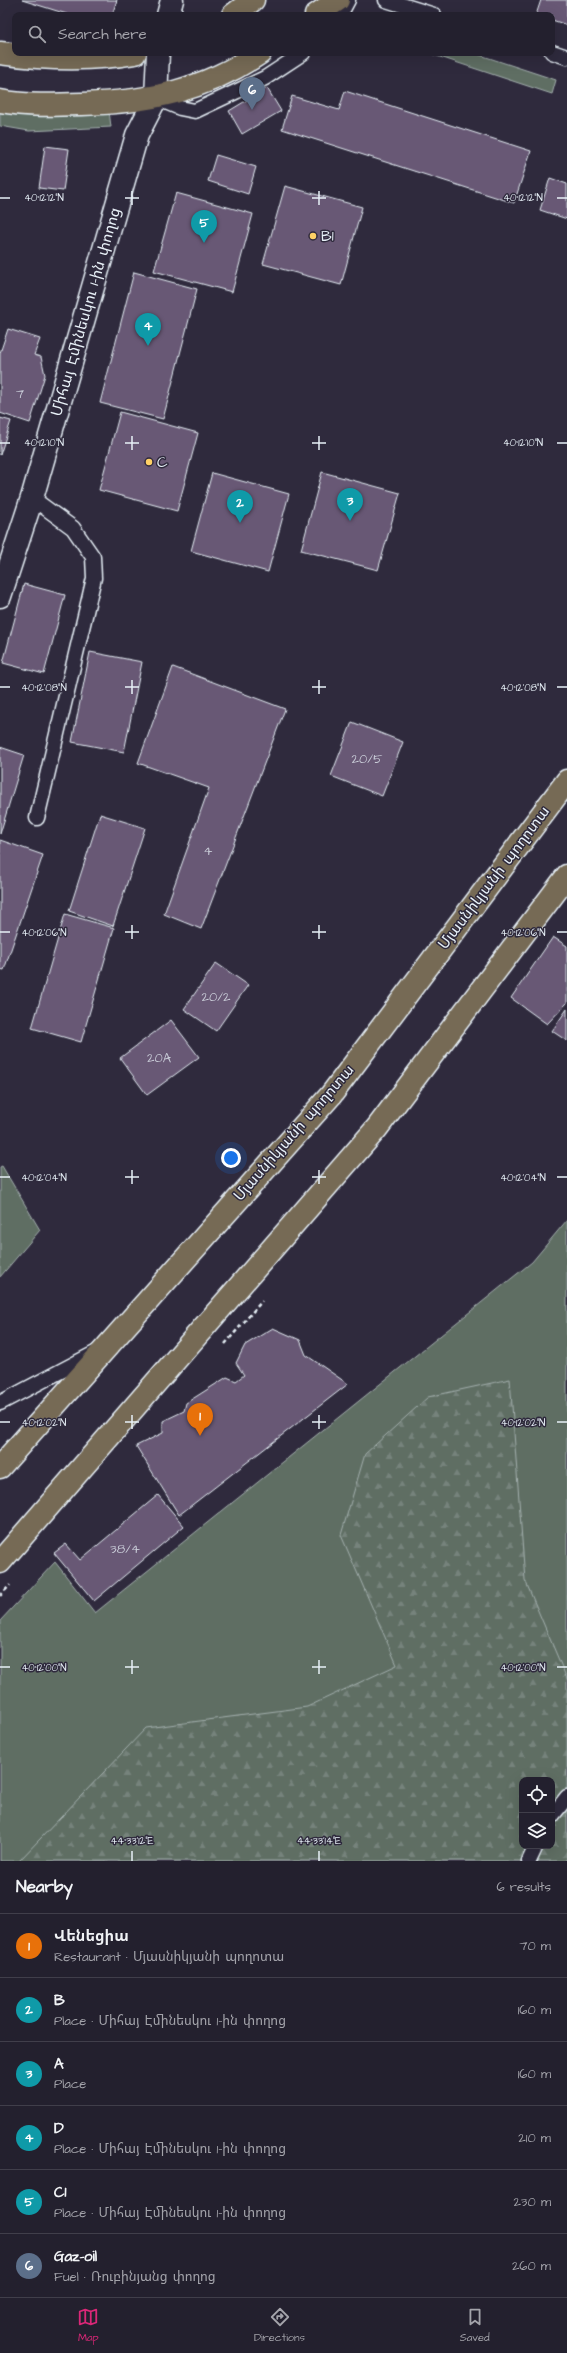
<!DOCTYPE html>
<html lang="en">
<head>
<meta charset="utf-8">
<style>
  :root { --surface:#23202e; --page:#2f2d3a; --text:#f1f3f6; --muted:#a3a3aa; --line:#403e4a; --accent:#db2777 }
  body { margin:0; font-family:"Architects Daughter","Noto Sans Armenian",sans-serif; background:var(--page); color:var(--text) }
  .controls { position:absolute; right:12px; bottom:12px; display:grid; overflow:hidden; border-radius:8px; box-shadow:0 4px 16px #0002 }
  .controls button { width:36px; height:36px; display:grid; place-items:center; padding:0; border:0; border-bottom:1px solid var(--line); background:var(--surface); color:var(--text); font:20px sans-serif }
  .you { position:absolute; left:231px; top:1158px; width:14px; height:14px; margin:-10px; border:3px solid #fff; border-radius:50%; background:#1a73e8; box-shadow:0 0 0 6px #1a73e833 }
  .badge { display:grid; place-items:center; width:26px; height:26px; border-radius:50%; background:var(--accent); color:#fff; font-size:13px; font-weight:700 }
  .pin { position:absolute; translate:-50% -33px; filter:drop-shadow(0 1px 2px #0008) }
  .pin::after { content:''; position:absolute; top:21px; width:14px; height:12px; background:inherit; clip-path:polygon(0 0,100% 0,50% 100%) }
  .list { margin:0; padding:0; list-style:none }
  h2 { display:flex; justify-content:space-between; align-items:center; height:52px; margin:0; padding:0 16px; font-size:17px }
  h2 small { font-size:13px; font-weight:400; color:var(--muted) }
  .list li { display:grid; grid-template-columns:26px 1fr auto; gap:12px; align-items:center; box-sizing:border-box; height:64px; padding:0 16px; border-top:1px solid var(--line) }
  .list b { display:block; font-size:15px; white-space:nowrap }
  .list p { margin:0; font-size:13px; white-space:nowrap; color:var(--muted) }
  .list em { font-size:13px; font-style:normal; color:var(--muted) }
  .icon { flex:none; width:22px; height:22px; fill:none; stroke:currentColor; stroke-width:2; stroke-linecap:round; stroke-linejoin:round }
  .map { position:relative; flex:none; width:567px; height:1861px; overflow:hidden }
  .search { position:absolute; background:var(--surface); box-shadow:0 4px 16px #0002; left:12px; right:12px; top:12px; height:44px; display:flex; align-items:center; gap:10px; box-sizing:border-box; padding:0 14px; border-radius:8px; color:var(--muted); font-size:15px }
  .sheet { height:436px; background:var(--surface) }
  nav { display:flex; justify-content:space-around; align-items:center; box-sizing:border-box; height:56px; border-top:1px solid var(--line); background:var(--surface); font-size:11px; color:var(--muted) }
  nav a { display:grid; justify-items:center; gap:2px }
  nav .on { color:var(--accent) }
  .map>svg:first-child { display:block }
  .grass { fill:#5f6e64; stroke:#a4b0ae; fill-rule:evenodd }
  .forest { fill:url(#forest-firs); stroke:#a4b0ae; fill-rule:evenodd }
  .building { fill:#685974; stroke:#e8f1f8 }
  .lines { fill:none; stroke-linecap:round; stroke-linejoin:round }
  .service-casing { stroke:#e8f1f8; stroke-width:17 }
  .minor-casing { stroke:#e8f1f8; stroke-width:25 }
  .tertiary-casing { stroke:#e8f1f8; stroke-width:25 }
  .primary-casing { stroke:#e8f1f8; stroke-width:25 }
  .trunk-casing { stroke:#e8f1f8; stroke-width:25 }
  .path { stroke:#e8f1f8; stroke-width:2.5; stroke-dasharray:4 3; stroke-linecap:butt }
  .service { stroke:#2f2a3d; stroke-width:14 }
  .minor { stroke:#2f2a3d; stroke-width:22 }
  .tertiary { stroke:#2f2a3d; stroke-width:22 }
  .primary { stroke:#766a54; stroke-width:22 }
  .trunk { stroke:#766a54; stroke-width:22 }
  .ticks { fill:none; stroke:#e8f1f8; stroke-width:1.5 }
  .poi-dot { fill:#ffd166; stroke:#2f2a3d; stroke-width:1.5 }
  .labels { text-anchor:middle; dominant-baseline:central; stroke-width:3; stroke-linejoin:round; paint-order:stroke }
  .number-label { font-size:13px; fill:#c8cbd7 }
  .poi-label { font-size:15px; fill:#e8f1f8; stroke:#2f2a3d; text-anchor:start }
  .street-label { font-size:15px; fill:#e8f1f8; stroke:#2f2a3d }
  .ticks-label { font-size:10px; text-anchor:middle; fill:#e8f1f8; stroke:#2f2a3d; stroke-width:3; stroke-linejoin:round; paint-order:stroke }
</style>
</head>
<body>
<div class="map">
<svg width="567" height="1861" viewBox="0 0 567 1861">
  <defs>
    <pattern id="forest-firs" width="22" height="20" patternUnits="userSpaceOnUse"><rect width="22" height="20" fill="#5f6e64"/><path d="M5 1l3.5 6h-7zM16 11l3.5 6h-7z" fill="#76837b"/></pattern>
  </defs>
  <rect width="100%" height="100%" fill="#2f2a3d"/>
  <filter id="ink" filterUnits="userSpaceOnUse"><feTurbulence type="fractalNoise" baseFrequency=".025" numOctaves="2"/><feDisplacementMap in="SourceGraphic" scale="8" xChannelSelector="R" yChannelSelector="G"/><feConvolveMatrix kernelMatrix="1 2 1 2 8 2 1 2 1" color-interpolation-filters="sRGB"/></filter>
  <g filter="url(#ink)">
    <path class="grass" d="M428,53H474L556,80L552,94Z
      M0,111H109L111,127L29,131L0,126Z
      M2,1166L40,1230L0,1277V1167Z
      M567,1220V1861H0V1621L55,1562L95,1613L532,1262ZM522,1780H552V1846H522Z"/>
    <path class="forest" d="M510,1379L525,1580L567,1679V1861H19L146,1728L307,1707L397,1665L341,1535L365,1454L428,1397ZM522,1780H552V1846H522Z"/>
    <path class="building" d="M22,0H117L112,15H70Z
      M541,0H567V25L552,20V15H536Z
      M267,88L281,111L242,134L229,111Z
      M345,91L531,151L514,203L282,129L292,96L339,110Z
      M45,146L69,149L63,191L39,188Z
      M216,155L256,167L248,194L208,181Z
      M550,178L567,184V219L540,210Z
      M285,186L362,207L341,285L263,264Z
      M176,193L253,214L232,292L154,271Z
      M134,272L197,289L163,419L100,403Z
      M8,329L40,339L34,355L41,357L45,375L30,423L0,413V353Z
      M120,412L198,433L177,511L99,490Z
      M0,418L11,421L0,455Z
      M322,472L400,493L378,570L301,550Z
      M212,473L289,494L268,572L191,551Z
      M24,584L65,595L44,674L3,663Z
      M90,652L142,662L124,752L72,742Z
      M173,667L285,709L201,929L164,914L209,788L138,763Z
      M352,722L403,742L382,796L331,776Z
      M0,747L24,755L0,834Z
      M100,814L145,828L113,926L69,911Z
      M0,840L43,855L4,970L0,969Z
      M65,914L114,928L81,1042L32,1028Z
      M553,937L567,946V1003L547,1024L511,998Z
      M216,963L248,985L216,1031L184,1009Z
      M567,1009V1041L552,1031Z
      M171,1020L199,1057L147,1095L120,1058Z
      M273,1328L300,1340L306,1355L348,1384L179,1515L136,1446L163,1433V1421L184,1411L186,1403L227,1377L236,1381L244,1375L236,1363L245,1345Z
      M158,1495L184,1526L94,1601L54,1553L66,1544L80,1560Z"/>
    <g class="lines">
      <g class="service-casing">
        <path id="service" d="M386,0L434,15
          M340,15L348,0
          M552,52L567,57
          M156,98L180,108L195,111L265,78L303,53
          M32,498L73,528L93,557L94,578L37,818
          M0,1403L97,1352
          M552,1816L567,1797
          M529,1861L536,1846"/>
      </g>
      <g class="minor-casing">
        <path id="minor" d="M0,596L32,498L137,135L156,98"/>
      </g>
      <g class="tertiary-casing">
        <path id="tertiary" d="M168,15L172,0
          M156,98L158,53"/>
      </g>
      <g class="primary-casing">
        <path id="primary" d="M233,15L253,0
          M316,15L338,0
          M0,53C44,59 90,61 135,53
          M0,101C28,106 54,105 82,104C149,102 203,91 260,53"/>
      </g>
      <g class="trunk-casing">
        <path id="trunk" d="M0,1467L331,1095L567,781
          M0,1562L377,1128L567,876"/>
      </g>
      <path class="path" d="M225,1344L262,1301
        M0,1596L10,1585"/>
      <use href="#service" class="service"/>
      <use href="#minor" class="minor"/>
      <use href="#tertiary" class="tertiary"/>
      <use href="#primary" class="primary"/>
      <use href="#trunk" class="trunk"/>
    </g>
  </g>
  <path class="ticks" d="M132,191V205M319,191V205M0,198H10M125,198H139M312,198H326M557,198H567M132,436V450M319,436V450M0,443H10M125,443H139M312,443H326M557,443H567M132,680V694M319,680V694M0,687H10M125,687H139M312,687H326M557,687H567M132,925V939M319,925V939M0,932H10M125,932H139M312,932H326M557,932H567M132,1170V1184M319,1170V1184M0,1177H10M125,1177H139M312,1177H326M557,1177H567M132,1415V1429M319,1415V1429M0,1422H10M125,1422H139M312,1422H326M557,1422H567M132,1660V1674M319,1660V1674M0,1667H10M125,1667H139M312,1667H326M557,1667H567M132,1851V1861M319,1851V1861"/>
  <g class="poi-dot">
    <circle cx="313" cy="236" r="4"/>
    <circle cx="149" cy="462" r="4"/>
  </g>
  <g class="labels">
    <g class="number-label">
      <text x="20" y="394">7</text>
      <text x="367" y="759">20/5</text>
      <text x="208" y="851">4</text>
      <text x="216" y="997">20/2</text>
      <text x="159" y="1058">20A</text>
      <text x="125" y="1549">38/4</text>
    </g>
    <g class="poi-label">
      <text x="321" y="236">B1</text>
      <text x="157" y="462">C</text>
    </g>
    <g class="street-label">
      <text transform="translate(86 312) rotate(-74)">Միհայ Էմինեսկու 1-ին փողոց</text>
      <text transform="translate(494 878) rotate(-53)">Մյասնիկյանի պողոտա</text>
      <text transform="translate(294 1133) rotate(-49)">Մյասնիկյանի պողոտա</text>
    </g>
  </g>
  <g class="ticks-label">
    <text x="44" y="201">40°12'12"N</text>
    <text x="523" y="201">40°12'12"N</text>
    <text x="44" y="446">40°12'10"N</text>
    <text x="523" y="446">40°12'10"N</text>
    <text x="44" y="691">40°12'08"N</text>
    <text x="523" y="691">40°12'08"N</text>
    <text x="44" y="936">40°12'06"N</text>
    <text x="523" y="936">40°12'06"N</text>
    <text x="44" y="1181">40°12'04"N</text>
    <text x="523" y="1181">40°12'04"N</text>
    <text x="44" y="1426">40°12'02"N</text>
    <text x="523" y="1426">40°12'02"N</text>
    <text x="44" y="1671">40°12'00"N</text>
    <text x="523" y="1671">40°12'00"N</text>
    <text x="132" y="1844">44°33'12"E</text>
    <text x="319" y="1844">44°33'14"E</text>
  </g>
</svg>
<div class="controls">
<button><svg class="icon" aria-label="locate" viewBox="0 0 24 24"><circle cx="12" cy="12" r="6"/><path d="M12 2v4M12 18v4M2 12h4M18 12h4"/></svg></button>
<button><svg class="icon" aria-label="layers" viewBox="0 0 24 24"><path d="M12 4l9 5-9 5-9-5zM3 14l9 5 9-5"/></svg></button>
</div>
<div class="you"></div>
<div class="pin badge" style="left:200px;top:1436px;background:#e8710a">1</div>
<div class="pin badge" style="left:240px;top:523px;background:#0f9aa8">2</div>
<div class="pin badge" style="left:350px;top:521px;background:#0f9aa8">3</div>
<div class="pin badge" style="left:148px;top:346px;background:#0f9aa8">4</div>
<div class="pin badge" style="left:204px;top:243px;background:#0f9aa8">5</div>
<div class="pin badge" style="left:252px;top:110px;background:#5c6f8a">6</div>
<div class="search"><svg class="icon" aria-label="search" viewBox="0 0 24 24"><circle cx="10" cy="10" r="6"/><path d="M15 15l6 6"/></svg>Search here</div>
</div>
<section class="sheet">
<h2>Nearby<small>6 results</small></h2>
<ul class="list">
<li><span class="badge" style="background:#e8710a">1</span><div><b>Վենեցիա</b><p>Restaurant · Մյասնիկյանի պողոտա</p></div><em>70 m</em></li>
<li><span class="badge" style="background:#0f9aa8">2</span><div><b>B</b><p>Place · Միհայ Էմինեսկու 1-ին փողոց</p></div><em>160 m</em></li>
<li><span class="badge" style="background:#0f9aa8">3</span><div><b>A</b><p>Place</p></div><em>160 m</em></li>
<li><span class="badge" style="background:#0f9aa8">4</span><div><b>D</b><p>Place · Միհայ Էմինեսկու 1-ին փողոց</p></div><em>210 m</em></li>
<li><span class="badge" style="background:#0f9aa8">5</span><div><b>C1</b><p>Place · Միհայ Էմինեսկու 1-ին փողոց</p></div><em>230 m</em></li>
<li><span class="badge" style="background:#5c6f8a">6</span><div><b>Gaz-oil</b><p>Fuel · Ռուբինյանց փողոց</p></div><em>260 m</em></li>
</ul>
</section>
<nav>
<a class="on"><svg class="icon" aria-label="map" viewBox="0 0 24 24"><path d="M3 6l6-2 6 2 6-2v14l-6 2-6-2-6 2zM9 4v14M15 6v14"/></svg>Map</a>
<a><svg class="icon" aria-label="directions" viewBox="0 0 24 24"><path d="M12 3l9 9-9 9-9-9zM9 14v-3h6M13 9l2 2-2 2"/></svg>Directions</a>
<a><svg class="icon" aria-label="saved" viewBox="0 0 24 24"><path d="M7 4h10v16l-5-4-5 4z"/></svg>Saved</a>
</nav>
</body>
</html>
